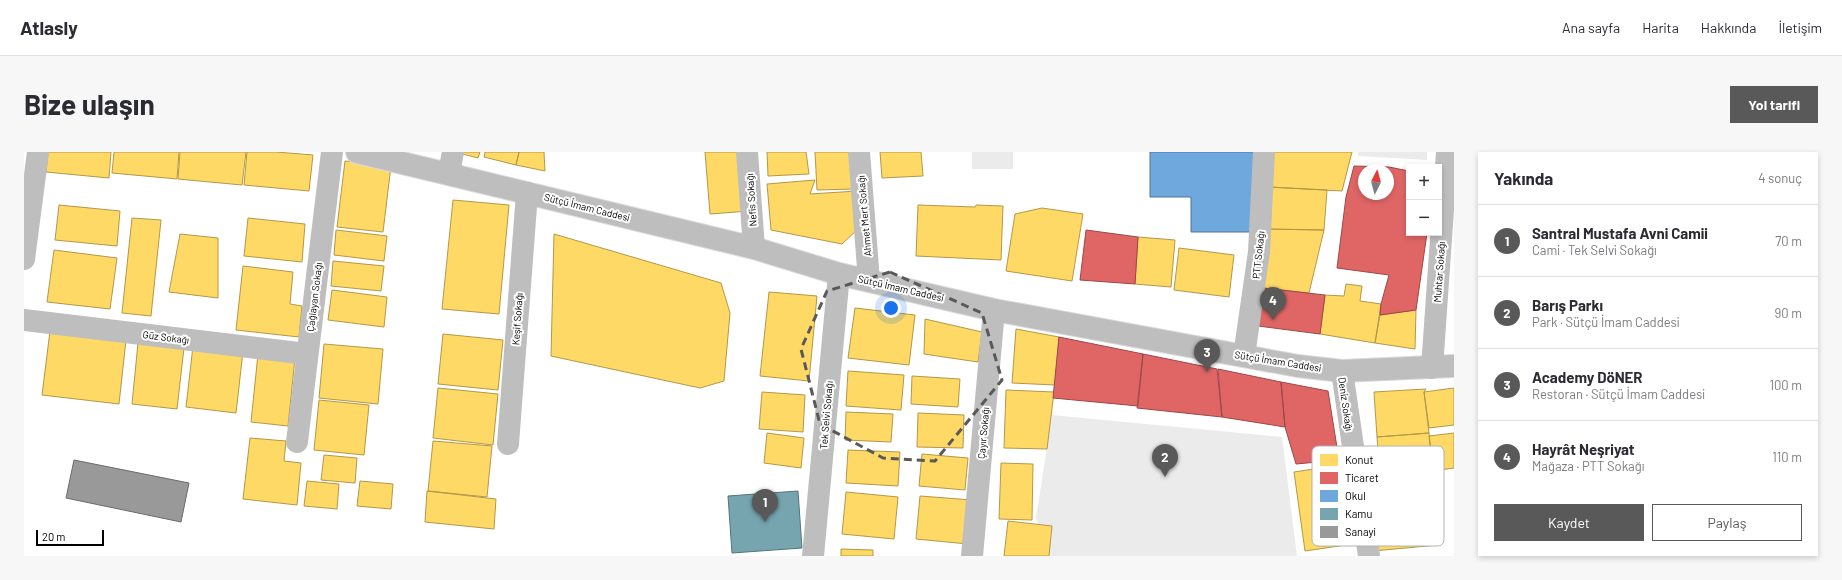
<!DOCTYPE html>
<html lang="tr">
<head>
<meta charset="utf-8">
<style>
  :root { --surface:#fff; --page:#f7f7f7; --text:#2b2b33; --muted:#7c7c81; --line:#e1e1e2; --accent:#595959 }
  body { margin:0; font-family:Barlow,sans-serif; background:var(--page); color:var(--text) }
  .controls { position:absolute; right:12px; top:12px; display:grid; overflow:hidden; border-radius:0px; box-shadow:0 2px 6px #0003 }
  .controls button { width:36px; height:36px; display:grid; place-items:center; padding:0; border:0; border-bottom:1px solid var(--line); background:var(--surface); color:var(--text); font:20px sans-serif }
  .compass { position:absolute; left:1334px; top:12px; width:36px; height:36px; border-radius:50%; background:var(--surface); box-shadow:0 2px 6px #0003; rotate:6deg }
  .scale { position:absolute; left:12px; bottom:10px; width:68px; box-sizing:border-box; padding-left:4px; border:2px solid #000; border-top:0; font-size:11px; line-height:14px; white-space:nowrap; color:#000; -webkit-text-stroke:3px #fff; paint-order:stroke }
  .you { position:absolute; left:867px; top:156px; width:14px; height:14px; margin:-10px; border:3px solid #fff; border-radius:50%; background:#1a73e8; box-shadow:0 0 0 6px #1a73e833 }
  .badge { display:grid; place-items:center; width:26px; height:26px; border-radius:50%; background:var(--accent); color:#fff; font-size:13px; font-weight:700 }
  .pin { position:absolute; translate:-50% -33px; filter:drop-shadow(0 1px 2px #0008) }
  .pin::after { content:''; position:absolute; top:21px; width:14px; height:12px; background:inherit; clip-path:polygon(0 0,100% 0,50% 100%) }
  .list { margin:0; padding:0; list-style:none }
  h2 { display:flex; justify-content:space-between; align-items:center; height:52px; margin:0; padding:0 16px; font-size:17px }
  h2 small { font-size:13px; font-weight:400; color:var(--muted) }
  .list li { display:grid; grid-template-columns:26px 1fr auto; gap:12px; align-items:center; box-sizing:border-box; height:72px; padding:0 16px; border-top:1px solid var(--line) }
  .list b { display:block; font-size:15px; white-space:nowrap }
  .list p { margin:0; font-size:13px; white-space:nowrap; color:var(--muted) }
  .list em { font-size:13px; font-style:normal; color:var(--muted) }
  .actions { display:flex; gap:8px; padding:12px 16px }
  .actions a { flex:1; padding:9px 0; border:1px solid var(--accent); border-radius:0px; text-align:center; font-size:14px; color:var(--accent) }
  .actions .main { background:var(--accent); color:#fff }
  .map { position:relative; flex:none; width:1430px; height:404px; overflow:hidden; border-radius:0px }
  header { display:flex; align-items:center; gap:24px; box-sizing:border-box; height:56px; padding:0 20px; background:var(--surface); border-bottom:1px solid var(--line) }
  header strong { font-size:19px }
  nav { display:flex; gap:22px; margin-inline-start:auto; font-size:14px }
  .intro { display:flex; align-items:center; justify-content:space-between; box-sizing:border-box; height:96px; padding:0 24px }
  h1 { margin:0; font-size:28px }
  .button { padding:10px 18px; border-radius:0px; background:var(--accent); color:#fff; font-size:14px; font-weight:700 }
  main { display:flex; gap:24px; padding:0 24px }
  aside { flex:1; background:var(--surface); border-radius:0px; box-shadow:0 2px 6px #0003 }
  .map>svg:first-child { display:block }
  .green { fill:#ebebeb }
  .homes { fill:#ffd966; stroke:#b29847 }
  .shops { fill:#e06666; stroke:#9d4747; fill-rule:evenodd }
  .schools { fill:#6fa8dc; stroke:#4e769a }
  .public { fill:#76a5af; stroke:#53747a }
  .industry { fill:#999; stroke:#6b6b6b }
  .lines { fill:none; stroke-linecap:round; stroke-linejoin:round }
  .major-casing { stroke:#dbdbdb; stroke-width:24 }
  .minor { stroke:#bebebe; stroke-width:22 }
  .major { stroke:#bebebe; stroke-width:22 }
  .marked { fill:none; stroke:#595959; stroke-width:3; stroke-dasharray:8 5; stroke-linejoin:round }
  .labels { text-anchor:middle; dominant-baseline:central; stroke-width:4; stroke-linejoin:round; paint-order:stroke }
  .street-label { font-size:10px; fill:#000; stroke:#fff }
  .key { fill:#fff; stroke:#b2b2b2; stroke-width:1 }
  .key-label { font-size:11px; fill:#000 }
</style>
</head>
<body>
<header>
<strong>Atlasly</strong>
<nav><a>Ana sayfa</a><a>Harita</a><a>Hakkında</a><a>İletişim</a></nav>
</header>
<div class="intro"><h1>Bize ulaşın</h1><a class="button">Yol tarifi</a></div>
<main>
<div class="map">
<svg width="1430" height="404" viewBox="0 0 1430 404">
  <rect width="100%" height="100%" fill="#fff"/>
  <path class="green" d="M948,0H989V17H948Z
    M1334,0H1403V8L1334,4Z
    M1028,263L1258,285L1273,404H1026L1012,366Z"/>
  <path class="homes" d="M24,0H87L85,26L22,20Z
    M90,0H155L153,27L88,21Z
    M156,0H222L218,33L154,27Z
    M223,0H252L289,3L285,39L220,33Z
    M431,0H456L454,6Z
    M461,0H495L492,13L460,5Z
    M495,0H520L521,19L492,13Z
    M681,0H720L725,59L686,62Z
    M743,0H782L785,22L744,24Z
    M791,0H827L830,37L793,38Z
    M856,0H897L899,24L858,26Z
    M1247,0H1328L1318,39L1245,35Z
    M321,9L367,14L359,80L313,75Z
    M791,28L786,42L833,39L836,75L818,92L747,78L743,32Z
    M1245,35L1303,38L1300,78L1241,77Z
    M429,48L485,53L475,162L418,157Z
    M35,53L96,59L93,94L31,88Z
    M894,53L951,55L952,53L979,54L977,108L892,104Z
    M1018,56L1059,62L1048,129L982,119L991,62Z
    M108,66L137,68L127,164L98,161Z
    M224,66L281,72L278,110L220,104Z
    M1241,77L1300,78L1285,141L1239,136Z
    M312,78L363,84L360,109L310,103Z
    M156,82L194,86V146L145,140Z
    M530,82L697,131L706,161L700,229L676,236L527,204Z
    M1114,85L1151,88L1147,135L1111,132Z
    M1155,96L1210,103L1205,145L1150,138Z
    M30,98L93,106L86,157L23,150Z
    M309,109L360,114L357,139L307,134Z
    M219,114L269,120L266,152L278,154L275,185L212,178Z
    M1322,132L1338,134L1336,149L1357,152L1351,191L1296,182L1301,143L1320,144Z
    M308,138L363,145L360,175L304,168Z
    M745,140L793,144L785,229L736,224Z
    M831,156L891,163L885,213L824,206Z
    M1392,158L1391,197L1351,191L1356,163Z
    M901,167L958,180L954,210L900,202Z
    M992,177L1035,185L1031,233L988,231Z
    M26,179L102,188L95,252L18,243Z
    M419,182L479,188L474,238L414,232Z
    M114,191L160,196L153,257L108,252Z
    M300,192L359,197L354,252L295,246Z
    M169,194L219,199L212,261L162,255Z
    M234,202L271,206L264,274L227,270Z
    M824,219L880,223L877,258L822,254Z
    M888,224L936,227L934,255L887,252Z
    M414,236L474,242L469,293L409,286Z
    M1430,236V273L1405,276L1400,240Z
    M1402,237L1400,240L1405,281L1353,285L1350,240Z
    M982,238L1030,240L1023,297L980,296Z
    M738,240L781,243L779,280L735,277Z
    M295,248L345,253L340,303L290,298Z
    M822,260L869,262L867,290L821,288Z
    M894,261L940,263L939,296L893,295Z
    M743,281L780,286L777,316L740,311Z
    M1405,281L1409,319L1356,324L1353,285Z
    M1430,281V316L1409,319L1405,284Z
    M226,286L262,289L260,309L277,311L273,353L219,347Z
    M409,289L468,294L463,345L404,339Z
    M824,298L876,300L874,334L822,331Z
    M898,302L944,306L941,338L895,334Z
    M300,303L333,306L331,331L297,328Z
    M977,311L1009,312L1008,368L975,367Z
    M1316,313L1329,392L1281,399L1270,320Z
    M283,329L315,332L313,357L280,354Z
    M336,329L369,332L367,357L333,354Z
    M1372,334L1384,362L1411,359L1414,393L1349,399L1343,337Z
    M403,339L472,347L470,377L401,370Z
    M822,340L874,345L870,387L818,382Z
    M896,344L948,348L944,392L892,387Z
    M984,369L1028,374L1025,404H980Z
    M817,397L849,398V404H817Z"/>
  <path class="shops" d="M1330,14L1365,15L1385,19V81H1403L1392,158L1356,163L1357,152L1365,123L1313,116L1322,45ZM1340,18H1364V42H1340Z
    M1062,78L1114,85L1111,132L1056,128Z
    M1239,136L1301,143L1296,182L1234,174Z
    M1035,185L1119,202L1114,254L1029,246Z
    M1119,202L1193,217L1198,265L1113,256Z
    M1194,217L1257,230L1261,275L1198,265Z
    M1257,230L1304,239L1315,308L1272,312L1261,275Z"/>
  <path class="schools" d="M1126,0H1234L1232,80H1167V45H1126Z"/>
  <path class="public" d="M774,339L778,396L708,401L704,344Z"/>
  <path class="industry" d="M50,308L165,331L157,370L42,346Z"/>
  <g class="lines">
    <g class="major-casing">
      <path id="major" d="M333,0L730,96L815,122L970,158L1274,214L1318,219L1430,214"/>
    </g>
    <path class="minor" d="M723,0L730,96
      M835,0L845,129
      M425,21L429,0
      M0,107L14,0
      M0,168L283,202
      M1220,204L1235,100L1240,0
      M1408,216L1423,0
      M1318,219L1345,404
      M273,290L308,0
      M484,292L503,41
      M789,404L815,122
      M948,404L970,158"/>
    <use href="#major" class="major"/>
  </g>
  <path class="marked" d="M866,120L958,161L978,228L911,309L859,306L796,272L777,197L803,139Z"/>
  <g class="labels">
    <g class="street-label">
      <text transform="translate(727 48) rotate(-94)">Nefis Sokağı</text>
      <text transform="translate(563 55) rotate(14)">Sütçü İmam Caddesi</text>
      <text transform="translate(840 64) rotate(-95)">Ahmet Mert Sokağı</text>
      <text transform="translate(1234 103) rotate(-84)">PTT Sokağı</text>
      <text transform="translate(1415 120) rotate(-86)">Muhtar Sokağı</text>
      <text transform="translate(877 136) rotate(13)">Sütçü İmam Caddesi</text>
      <text transform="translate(290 145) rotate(-83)">Çağlayan Sokağı</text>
      <text transform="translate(493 167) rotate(-86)">Keşif Sokağı</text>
      <text transform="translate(142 185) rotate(7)">Güz Sokağı</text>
      <text transform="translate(1254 209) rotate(9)">Sütçü İmam Caddesi</text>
      <text transform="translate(1322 252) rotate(82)">Deniz Sokağı</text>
      <text transform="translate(802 263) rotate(-85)">Tek Selvi Sokağı</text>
      <text transform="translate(959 281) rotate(-85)">Çayır Sokağı</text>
    </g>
  </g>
  <rect x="1288" y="294" width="132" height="100" rx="6" class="key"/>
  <rect x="1296" y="302" width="18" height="12" fill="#ffd966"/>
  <rect x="1296" y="320" width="18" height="12" fill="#e06666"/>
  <rect x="1296" y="338" width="18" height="12" fill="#6fa8dc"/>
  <rect x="1296" y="356" width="18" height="12" fill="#76a5af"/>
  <rect x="1296" y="374" width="18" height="12" fill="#999"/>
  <g class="key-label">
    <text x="1321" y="312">Konut</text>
    <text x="1321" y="330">Ticaret</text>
    <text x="1321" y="348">Okul</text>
    <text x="1321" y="366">Kamu</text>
    <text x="1321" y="384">Sanayi</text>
  </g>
</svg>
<div class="controls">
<button>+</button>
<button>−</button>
</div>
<svg class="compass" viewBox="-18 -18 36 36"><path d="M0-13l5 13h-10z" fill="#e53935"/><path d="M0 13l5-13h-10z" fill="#7c7c81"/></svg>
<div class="scale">20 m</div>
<div class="you"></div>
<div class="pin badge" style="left:741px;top:370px">1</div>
<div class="pin badge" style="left:1141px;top:325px">2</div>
<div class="pin badge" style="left:1183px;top:220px">3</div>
<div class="pin badge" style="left:1249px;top:168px">4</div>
</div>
<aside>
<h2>Yakında<small>4 sonuç</small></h2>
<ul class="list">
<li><span class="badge">1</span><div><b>Santral Mustafa Avni Camii</b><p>Cami · Tek Selvi Sokağı</p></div><em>70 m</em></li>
<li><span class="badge">2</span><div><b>Barış Parkı</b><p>Park · Sütçü İmam Caddesi</p></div><em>90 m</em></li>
<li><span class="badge">3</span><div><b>Academy DöNER</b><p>Restoran · Sütçü İmam Caddesi</p></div><em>100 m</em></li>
<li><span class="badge">4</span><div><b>Hayrât Neşriyat</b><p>Mağaza · PTT Sokağı</p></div><em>110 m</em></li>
</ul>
<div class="actions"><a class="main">Kaydet</a><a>Paylaş</a></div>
</aside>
</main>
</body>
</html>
